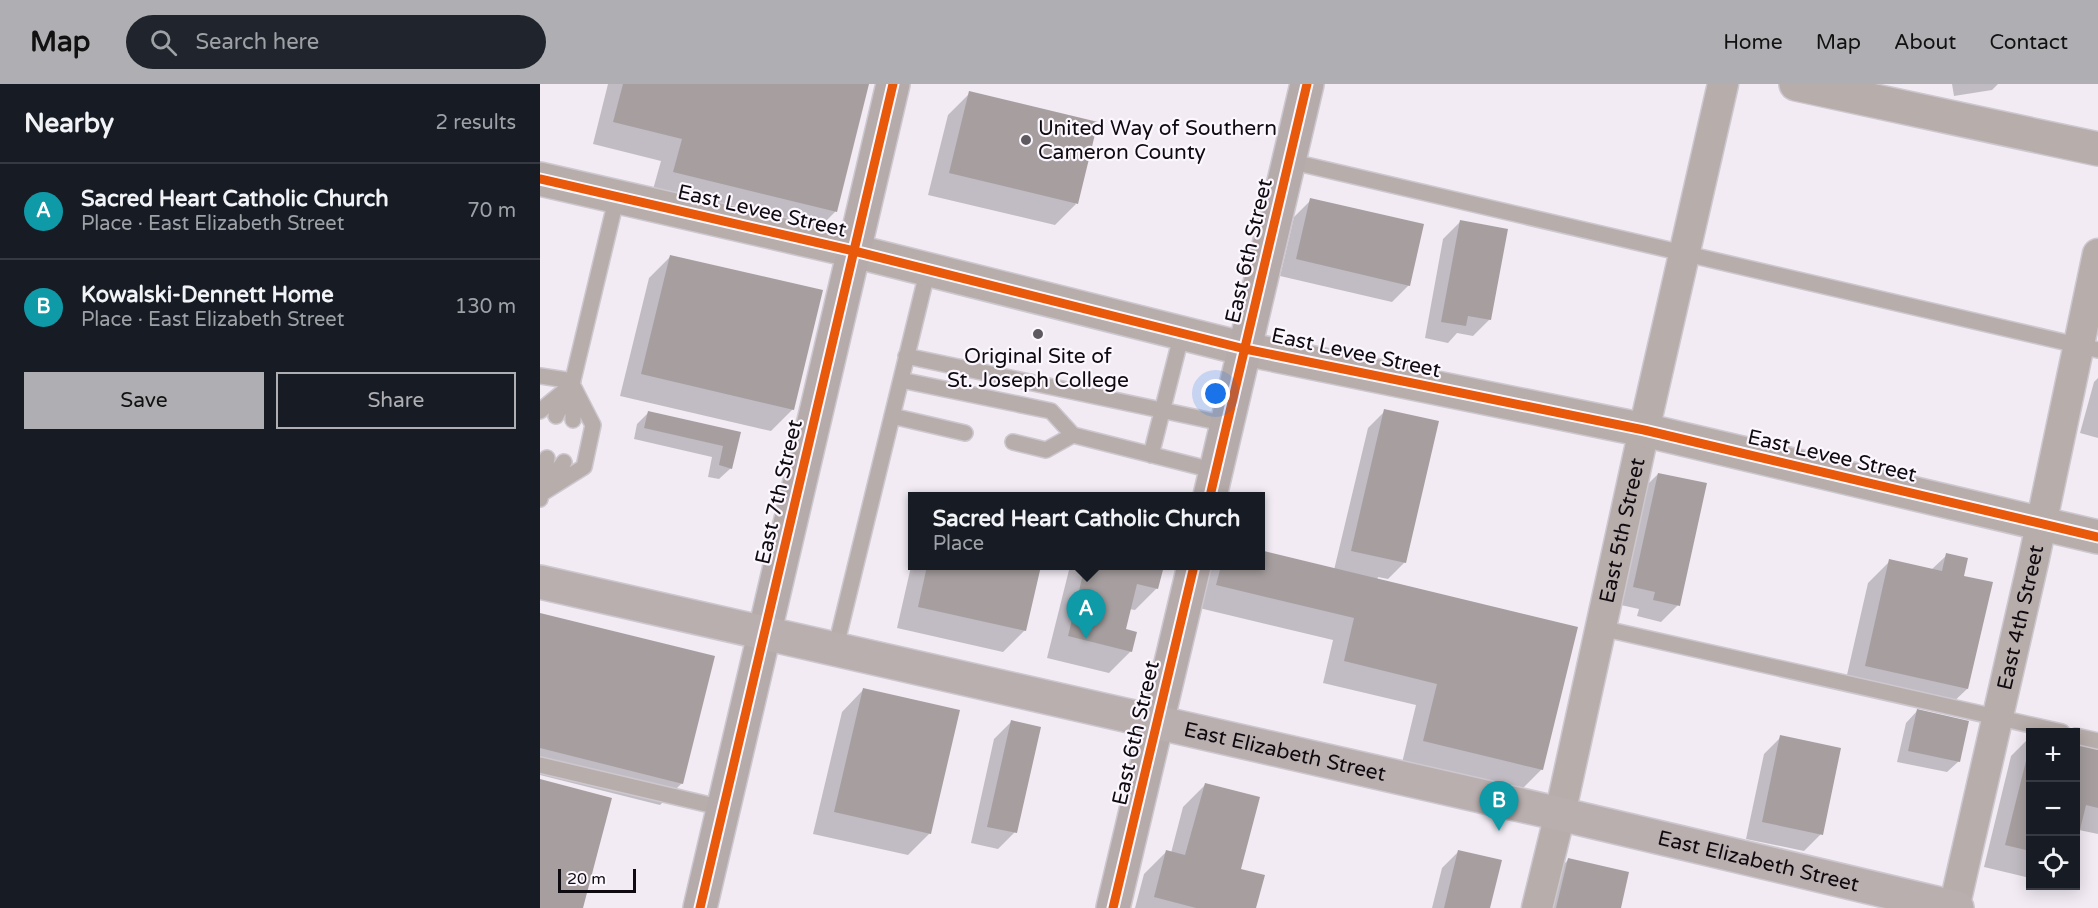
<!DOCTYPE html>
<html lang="en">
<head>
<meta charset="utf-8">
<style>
  :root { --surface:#171b24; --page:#20242c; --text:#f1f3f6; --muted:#9ea1a6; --line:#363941; --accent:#afaeb2 }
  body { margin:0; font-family:"Varela Round",sans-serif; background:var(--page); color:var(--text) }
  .controls { position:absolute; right:18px; bottom:18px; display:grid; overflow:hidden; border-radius:0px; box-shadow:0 3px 15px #0003 }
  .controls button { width:54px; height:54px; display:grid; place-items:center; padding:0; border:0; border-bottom:2px solid var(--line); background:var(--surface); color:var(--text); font:30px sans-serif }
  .scale { position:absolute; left:18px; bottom:15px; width:78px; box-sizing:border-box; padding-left:6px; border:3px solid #0e0a10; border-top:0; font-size:16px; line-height:21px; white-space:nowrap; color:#0e0a10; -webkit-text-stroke:4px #fcf7fe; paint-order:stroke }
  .you { position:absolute; left:676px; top:310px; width:21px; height:21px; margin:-15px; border:4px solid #fff; border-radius:50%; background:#1a73e8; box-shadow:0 0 0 9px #1a73e833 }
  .badge { display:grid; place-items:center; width:39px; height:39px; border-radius:50%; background:var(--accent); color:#fff; font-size:20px; font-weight:700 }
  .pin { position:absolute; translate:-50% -50px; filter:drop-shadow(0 2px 3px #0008) }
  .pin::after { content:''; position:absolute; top:32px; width:21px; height:18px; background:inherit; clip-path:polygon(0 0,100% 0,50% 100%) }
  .popup { position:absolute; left:368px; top:408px; width:357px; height:78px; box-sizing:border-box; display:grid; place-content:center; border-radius:0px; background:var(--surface); filter:drop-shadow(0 2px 4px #0005); font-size:20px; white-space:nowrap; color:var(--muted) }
  .popup b { font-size:22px; color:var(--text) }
  .popup::after { content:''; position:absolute; left:50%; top:100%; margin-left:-12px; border:12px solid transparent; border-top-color:var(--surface) }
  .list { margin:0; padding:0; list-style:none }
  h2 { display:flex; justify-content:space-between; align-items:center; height:78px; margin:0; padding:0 24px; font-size:26px }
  h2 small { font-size:20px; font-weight:400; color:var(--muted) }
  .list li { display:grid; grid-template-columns:39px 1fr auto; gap:18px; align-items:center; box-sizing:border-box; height:96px; padding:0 24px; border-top:2px solid var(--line) }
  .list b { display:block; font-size:22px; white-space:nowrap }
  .list p { margin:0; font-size:20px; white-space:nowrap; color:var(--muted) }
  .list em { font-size:20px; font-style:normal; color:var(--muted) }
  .actions { display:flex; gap:12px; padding:18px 24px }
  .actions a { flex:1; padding:14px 0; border:2px solid var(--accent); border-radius:0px; text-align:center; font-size:21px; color:var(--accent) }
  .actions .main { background:var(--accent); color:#111 }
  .icon { flex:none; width:33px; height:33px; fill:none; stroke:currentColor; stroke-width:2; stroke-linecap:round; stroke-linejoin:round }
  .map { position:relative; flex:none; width:1558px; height:824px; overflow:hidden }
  header { display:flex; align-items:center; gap:36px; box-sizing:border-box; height:84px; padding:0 30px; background:var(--accent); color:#111 }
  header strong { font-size:28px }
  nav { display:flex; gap:33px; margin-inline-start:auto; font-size:21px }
  .search { width:420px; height:54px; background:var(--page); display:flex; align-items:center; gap:15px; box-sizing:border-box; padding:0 21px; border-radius:33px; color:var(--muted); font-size:22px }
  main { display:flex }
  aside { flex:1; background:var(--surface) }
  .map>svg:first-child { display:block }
  .shadow { fill:#0003 }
  .building { fill:#a79f9f }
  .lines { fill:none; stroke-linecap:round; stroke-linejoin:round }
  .service-casing { stroke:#cdc8cf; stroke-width:18 }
  .minor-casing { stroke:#cdc8cf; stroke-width:33 }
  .tertiary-casing { stroke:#cdc8cf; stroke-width:36 }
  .secondary-casing { stroke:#cdc8cf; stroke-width:36 }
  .primary-casing { stroke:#cdc8cf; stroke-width:36 }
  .service { stroke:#b7adab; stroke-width:15 }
  .minor { stroke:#b7adab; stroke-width:30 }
  .tertiary { stroke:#b7adab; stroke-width:33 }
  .secondary { stroke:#b6abab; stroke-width:33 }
  .primary { stroke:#baafaf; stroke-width:33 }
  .cycleway-casing { stroke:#fcf7fe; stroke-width:13 }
  .cycleway { stroke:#e8590c; stroke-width:9 }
  .poi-dot { fill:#5e5960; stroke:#fcf7fe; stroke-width:2 }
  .labels { text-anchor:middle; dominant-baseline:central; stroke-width:4.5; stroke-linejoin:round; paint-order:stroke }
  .poi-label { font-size:21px; fill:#0e0a10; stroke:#fcf7fe; text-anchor:start }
  .street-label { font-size:21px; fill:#0e0a10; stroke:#fcf7fe }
</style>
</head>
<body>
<header>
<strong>Map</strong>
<div class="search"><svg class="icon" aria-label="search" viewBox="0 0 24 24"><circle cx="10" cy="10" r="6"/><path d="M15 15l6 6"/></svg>Search here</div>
<nav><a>Home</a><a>Map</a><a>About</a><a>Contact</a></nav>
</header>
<main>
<aside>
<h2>Nearby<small>2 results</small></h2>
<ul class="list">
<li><span class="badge" style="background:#0f9aa8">A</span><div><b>Sacred Heart Catholic Church</b><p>Place · East Elizabeth Street</p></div><em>70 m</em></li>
<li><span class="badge" style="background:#0f9aa8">B</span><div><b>Kowalski-Dennett Home</b><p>Place · East Elizabeth Street</p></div><em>130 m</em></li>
</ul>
<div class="actions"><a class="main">Save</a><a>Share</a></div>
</aside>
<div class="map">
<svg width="1558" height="824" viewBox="0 0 1558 824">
  <rect width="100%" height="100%" fill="#f2ebf4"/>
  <path class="shadow" d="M68,0H328L295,128L274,149L112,109L121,77L53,60Z
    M1412,0H1458L1452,6L1414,12Z
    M430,9L536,120L515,141L388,111L408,31Z
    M771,116L869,201L852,218L740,192L754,133Z
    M920,138L950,235L933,252L917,249L908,259L885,254L903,155Z
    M131,172L253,325L231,347L80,312L109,194Z
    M1558,294V354L1540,349L1554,298Z
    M845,327L865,478L848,495L838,493L837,496L1002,685L980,707L862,679L876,621L783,599L793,556L655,523L666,482H720V468L794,486L828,344Z
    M109,328L199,350L191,384L179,395L168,393L172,373L94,355L97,340Z
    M1118,390L1138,521L1121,538L1097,532L1099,525L1076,520L1101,407Z
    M1407,471L1422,493L1427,605L1405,626L1304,604L1328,499L1350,477L1391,486Z
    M372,478V482H500L485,546L463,568L357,544Z
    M530,482H622L617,504L595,526L589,525L584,546L591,567L569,589L507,574Z
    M0,530L142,699L120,721L0,691Z
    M323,606L390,749L368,771L273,750L302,628Z
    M1377,627L1419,677L1407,688L1357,678L1366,639Z
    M471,638L475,748L458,765L431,759L454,655Z
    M1241,653L1281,750L1264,767L1206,755L1224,670Z
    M1490,653V794L1444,783L1471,672Z
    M1536,661L1558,666V750L1539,746L1536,759Z
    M665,701L715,824H595L604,790L626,768L631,769L643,723Z
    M919,767L948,824H892L902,784Z
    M1029,775L1079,824H1000L1007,797Z"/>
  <path class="building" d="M83,0H329L297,128L133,88L142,55L73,38Z
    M429,7L558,38L538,120L409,89Z
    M770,114L884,140L870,202L756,175Z
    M920,136L968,145L951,236L928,232L926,242L901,238Z
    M130,171L283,206L254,326L101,290Z
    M844,325L899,337L866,479L811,467Z
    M108,327L201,348L192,385L179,381L183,362L104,344Z
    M1118,389L1167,399L1140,522L1113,516L1115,508L1093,503Z
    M720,466L1038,543L1003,686L883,657L897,600L804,577L814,534L676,501L681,482H720Z
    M1406,469L1428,474L1424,492L1453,498L1428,605L1325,582L1349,475L1402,487Z
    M387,482H501L486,547L378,523Z
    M545,482H624L618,505L597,500L586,545L597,548L592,568L528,552Z
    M0,529L175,572L143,700L0,664Z
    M323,604L420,626L391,750L294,728Z
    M1377,625L1429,637L1420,678L1368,667Z
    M471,636L501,643L477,749L447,743Z
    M1240,651L1301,664L1283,751L1222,738Z
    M1536,659L1558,665V724L1546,721L1536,762Z
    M1490,661V767L1465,761Z
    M0,695L72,714L43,824H0Z
    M665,699L720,713L701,785L725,791L716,824H656L614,813L626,766L645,771Z
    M918,766L962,776L950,824H904Z
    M1028,774L1089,788L1081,824H1016Z"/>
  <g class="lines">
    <g class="service-casing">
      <path id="service" d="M749,77L1558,266
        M366,272L687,340
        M0,292L33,297
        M361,296L511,327L533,351L676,387
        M33,303V336
        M0,327L28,304
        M16,332L32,300L77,112
        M352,332L425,349
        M473,358L506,366L533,351
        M611,371L642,249
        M6,403L24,378
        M1,407L7,374
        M0,415L1,410L44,383L53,341L32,300
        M1061,544L1522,648
        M295,566L388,185
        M1536,652L1558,657
        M0,681L183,724"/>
    </g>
    <g class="minor-casing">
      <g id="minor">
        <path id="s1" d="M997,824L1020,730L1104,346L1183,0"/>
        <path id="s2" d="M1414,824L1494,474L1558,170"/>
      </g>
    </g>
    <g class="tertiary-casing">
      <path id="tertiary" d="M1256,0L1558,65
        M0,95L314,167L705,265L1104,346L1558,453"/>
    </g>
    <g class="secondary-casing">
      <path id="secondary" d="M670,412L767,0
        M160,824L353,0
        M573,824L654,482"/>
    </g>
    <g class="primary-casing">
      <g id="primary">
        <path id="s3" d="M0,498L1020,730L1417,824"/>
      </g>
    </g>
    <use href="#service" class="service"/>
    <use href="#minor" class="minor"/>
    <use href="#tertiary" class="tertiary"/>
    <use href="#secondary" class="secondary"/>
    <use href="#primary" class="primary"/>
    <g class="cycleway-casing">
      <path id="cycleway" d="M0,95L314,167L705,265L1104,346L1558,453
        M670,412L767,0
        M160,824L353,0
        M573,824L654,482"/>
    </g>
    <use href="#cycleway" class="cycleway"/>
  </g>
  <g class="poi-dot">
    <circle cx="486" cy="56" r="6"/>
    <circle cx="498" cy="250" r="6"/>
  </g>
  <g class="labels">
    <g class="poi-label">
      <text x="498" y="44">United Way of Southern<tspan x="498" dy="24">Cameron County</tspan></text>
      <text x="498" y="272" text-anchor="middle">Original Site of<tspan x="498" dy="24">St. Joseph College</tspan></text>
    </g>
    <g class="street-label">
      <text transform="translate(222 127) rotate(13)">East Levee Street</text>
      <text transform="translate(709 167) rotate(-77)">East 6th Street</text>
      <text transform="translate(816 269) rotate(12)">East Levee Street</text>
      <text transform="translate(1292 372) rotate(13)">East Levee Street</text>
      <text transform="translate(239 408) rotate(-77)">East 7th Street</text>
      <text stroke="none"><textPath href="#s1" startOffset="387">East 5th Street</textPath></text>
      <text stroke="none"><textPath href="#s2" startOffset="298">East 4th Street</textPath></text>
      <text transform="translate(596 649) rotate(-77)">East 6th Street</text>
      <text stroke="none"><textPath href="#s3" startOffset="764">East Elizabeth Street</textPath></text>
      <text stroke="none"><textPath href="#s3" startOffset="1250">East Elizabeth Street</textPath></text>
    </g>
  </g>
</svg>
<div class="controls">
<button>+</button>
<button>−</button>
<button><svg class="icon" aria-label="locate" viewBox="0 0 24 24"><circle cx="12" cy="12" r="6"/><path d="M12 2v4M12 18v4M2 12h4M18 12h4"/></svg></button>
</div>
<div class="scale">20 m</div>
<div class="you"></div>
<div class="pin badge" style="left:546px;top:555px;background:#0f9aa8">A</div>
<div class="popup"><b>Sacred Heart Catholic Church</b>Place</div>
<div class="pin badge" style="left:959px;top:747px;background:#0f9aa8">B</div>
</div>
</main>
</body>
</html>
